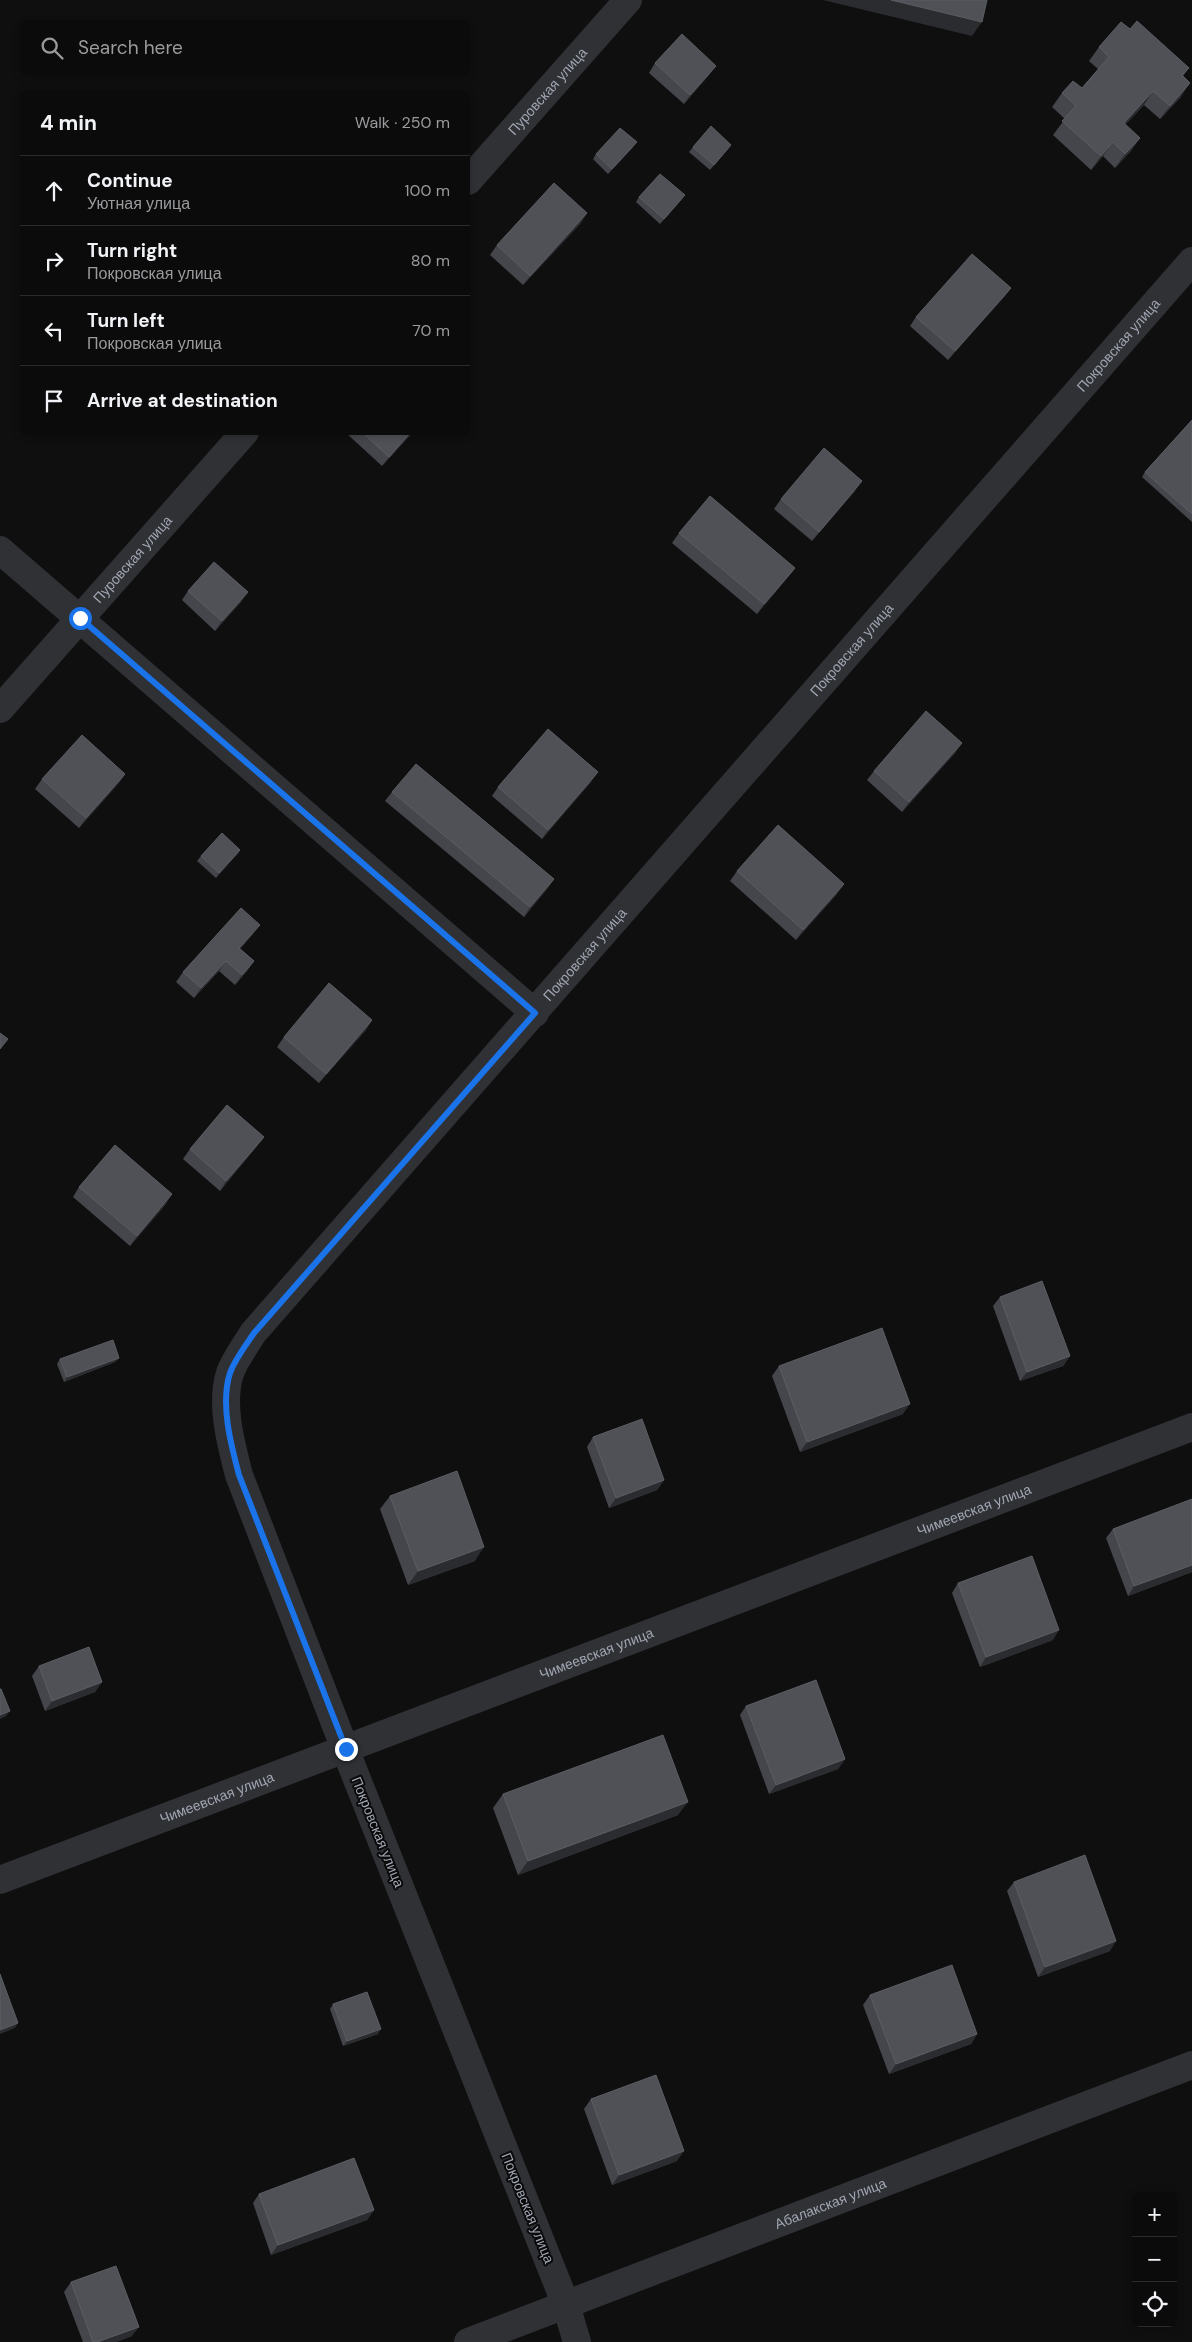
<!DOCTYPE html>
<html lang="en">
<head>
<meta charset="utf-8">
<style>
  :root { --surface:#0b0b0c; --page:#141415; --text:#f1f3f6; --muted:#9a9b9d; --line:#2b2b2d }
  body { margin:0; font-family:"DM Sans",sans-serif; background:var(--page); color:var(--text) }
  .controls { position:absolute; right:15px; bottom:15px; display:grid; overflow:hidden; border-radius:8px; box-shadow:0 2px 8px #0003 }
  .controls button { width:45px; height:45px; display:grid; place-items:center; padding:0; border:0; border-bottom:1px solid var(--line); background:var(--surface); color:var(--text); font:25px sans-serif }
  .stop { position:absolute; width:15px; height:15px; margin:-11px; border:4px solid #1a73e8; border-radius:50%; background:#fff }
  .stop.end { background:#1a73e8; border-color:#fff; box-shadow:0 1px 5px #0008 }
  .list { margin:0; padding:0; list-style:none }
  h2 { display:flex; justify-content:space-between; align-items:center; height:65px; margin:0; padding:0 20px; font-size:21px }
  h2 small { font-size:16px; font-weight:400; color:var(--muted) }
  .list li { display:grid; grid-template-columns:32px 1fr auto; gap:15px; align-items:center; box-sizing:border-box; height:70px; padding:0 20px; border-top:1px solid var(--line) }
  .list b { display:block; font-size:19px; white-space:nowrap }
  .list p { margin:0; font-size:16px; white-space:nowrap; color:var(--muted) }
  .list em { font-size:16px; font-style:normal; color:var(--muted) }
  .icon { flex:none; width:28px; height:28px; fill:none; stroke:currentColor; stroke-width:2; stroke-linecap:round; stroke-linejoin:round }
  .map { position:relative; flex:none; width:1192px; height:2342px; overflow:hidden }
  .search { position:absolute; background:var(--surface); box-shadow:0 2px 8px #0003; left:20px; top:20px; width:450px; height:55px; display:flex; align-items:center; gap:12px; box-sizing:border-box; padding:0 18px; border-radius:8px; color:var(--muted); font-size:19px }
  .panel { position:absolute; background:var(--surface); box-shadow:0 2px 8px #0003; left:20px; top:90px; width:450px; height:345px; border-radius:8px }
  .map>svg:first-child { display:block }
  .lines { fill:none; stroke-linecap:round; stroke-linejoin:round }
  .minor { stroke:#303135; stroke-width:28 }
  .wall { fill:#45464b }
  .shaded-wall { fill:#2b2c2f }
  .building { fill:#4f5156; stroke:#5b5e64 }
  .route { stroke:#1a73e8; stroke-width:6 }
  .labels { text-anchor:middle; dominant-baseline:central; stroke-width:4; stroke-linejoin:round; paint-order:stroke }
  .street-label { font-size:14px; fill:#a0a6b2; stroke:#0a0a0b }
</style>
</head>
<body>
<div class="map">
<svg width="1192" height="2342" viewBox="0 0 1192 2342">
  <rect width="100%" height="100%" fill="#0f0f10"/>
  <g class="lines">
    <g class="minor">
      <path id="s1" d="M468,181L628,0"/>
      <path d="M0,550L535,1013"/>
      <path id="s2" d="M0,709L245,432"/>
      <path id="s3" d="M0,1880L1192,1427"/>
      <path id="s4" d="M468,2342L1192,2065"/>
      <path id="s5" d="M577,2342L566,2305L345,1749L239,1475C231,1444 220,1404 230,1373C235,1359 246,1345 253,1333L1192,261"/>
    </g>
  </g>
  <path class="wall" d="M1130,29L1189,68L1183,76L1181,97L1160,119L1144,105L1125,125L1140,138L1130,152L1115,168L1103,156L1091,170L1053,135L1065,119L1052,107L1062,93L1082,88L1098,69L1089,61L1099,47Z
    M655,63L709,75L684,104L649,73Z
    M731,145L710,170L689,152L693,147Z
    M633,147L608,174L593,159L596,154Z
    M639,197L681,200L660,224L636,202Z
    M581,223L523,285L490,255L497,245Z
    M1011,288L1004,297L948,360L910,326L916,317Z
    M1192,420V522L1142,477L1145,472Z
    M345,432H413L382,466Z
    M855,491L812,541L774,509L781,499Z
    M679,533L795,568L788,577L757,614L672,543Z
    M188,591L241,602L215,631L182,600Z
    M962,743L955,753L902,812L867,780L874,771Z
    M125,774L118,784L79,828L35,789L42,779Z
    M591,782L542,839L492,796L498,787Z
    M392,792L554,879L547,889L524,917L385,801Z
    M240,850L216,878L197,861L201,856Z
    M737,871L837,894L796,940L730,881Z
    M253,934L240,949L254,961L247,971L235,985L219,971L194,998L176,982L183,972Z
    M372,1020L366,1030L319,1083L277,1047L284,1037Z
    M264,1137L257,1146L220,1191L183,1159L190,1149Z
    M79,1187L166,1204L130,1246L73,1197Z
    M1000,1297L1070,1356L1063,1366L1020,1381L993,1306Z
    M119,1358L115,1362L64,1382L57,1364L60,1359Z
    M779,1366L903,1414L800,1452L772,1376Z
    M593,1437L664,1480L657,1490L609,1508L587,1447Z
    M390,1496L475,1561L408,1585L380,1509Z
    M1113,1529L1192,1572L1128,1596L1106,1538Z
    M958,1583L1053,1640L980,1667L952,1593Z
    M39,1666L102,1682L95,1692L45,1711L32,1676Z
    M746,1706L845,1759L838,1769L769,1794L740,1715Z
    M503,1794L678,1815L518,1875L493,1808Z
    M1014,1882L1110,1951L1038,1977L1007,1891Z
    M870,1995L977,2034L971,2044L889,2074L863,2005Z
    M333,2004L378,2034L343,2046L330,2009Z
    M591,2099L677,2161L612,2185L584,2109Z
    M259,2194L374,2210L367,2220L271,2255L253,2203Z
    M71,2282L132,2336L116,2342H83L64,2292Z"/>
  <path class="shaded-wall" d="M823,0H891L982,22L972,36Z
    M716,66L709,75L684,104L690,95Z
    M1190,83L1181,97L1160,119L1170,106Z
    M1153,91L1144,105L1114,137L1124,123Z
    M1140,138L1130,152L1115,168L1125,154Z
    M637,142L633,147L608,174L612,169Z
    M1113,142L1103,156L1091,170L1101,156Z
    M587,213L581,223L523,285L530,276Z
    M1011,288L1004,297L948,360L955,351Z
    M411,432H413L382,466L389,457Z
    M862,481L855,491L812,541L819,532Z
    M795,568L788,577L757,614L764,604Z
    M248,592L241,602L215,631L222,621Z
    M962,743L955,753L902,812L909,802Z
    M598,772L591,782L542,839L548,830Z
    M125,774L118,784L79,828L86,818Z
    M240,850L237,855L216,878L219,873Z
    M554,879L547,889L524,917L530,907Z
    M844,884L837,894L796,940L803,930Z
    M260,925L253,934L232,957L239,948Z
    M226,961L219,971L194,998L201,988Z
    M254,961L247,971L235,985L242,975Z
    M372,1020L366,1030L319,1083L326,1074Z
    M264,1137L257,1146L220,1191L226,1181Z
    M172,1194L166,1204L130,1246L137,1236Z
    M1070,1356L1063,1366L1020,1381L1027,1372Z
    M119,1358L115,1362L64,1382L67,1377Z
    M910,1404L903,1414L800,1452L807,1442Z
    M664,1480L657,1490L609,1508L616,1498Z
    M484,1547L475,1561L408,1585L418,1571Z
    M1192,1565V1572L1128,1596L1134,1586Z
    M1059,1630L1053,1640L980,1667L986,1657Z
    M102,1682L95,1692L45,1711L52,1701Z
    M10,1711L6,1716L0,1719V1715Z
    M845,1759L838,1769L769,1794L776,1785Z
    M688,1802L678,1815L518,1875L528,1861Z
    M1116,1941L1110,1951L1038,1977L1045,1967Z
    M18,2023L15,2028L0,2034V2030Z
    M381,2029L378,2034L343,2046L347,2041Z
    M977,2034L971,2044L889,2074L896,2064Z
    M684,2151L677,2161L612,2185L619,2175Z
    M374,2210L367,2220L271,2255L278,2245Z
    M139,2327L132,2336L116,2342H97Z"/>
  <path class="building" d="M891,0H987L982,22Z
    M1137,21L1189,68L1182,75L1190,83L1170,106L1153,91L1124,123L1140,138L1125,154L1113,142L1101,156L1062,121L1076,106L1062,93L1073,81L1082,88L1109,57L1099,47L1121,22L1130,29Z
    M682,34L716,66L690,95L655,63Z
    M711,126L731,145L714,165L693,147Z
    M620,128L637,142L612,169L596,154Z
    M660,174L685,195L664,219L639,197Z
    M554,183L587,213L530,276L497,245Z
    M972,254L1011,288L955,351L916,317Z
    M1192,420V514L1145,472Z
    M362,432H411L389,457Z
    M824,448L862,481L819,532L781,499Z
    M710,496L795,568L764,604L679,533Z
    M214,562L248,592L222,621L188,591Z
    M926,711L962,743L909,802L874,771Z
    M548,729L598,772L548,830L498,787Z
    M82,735L125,774L86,818L42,779Z
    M416,764L554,879L530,907L392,792Z
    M778,825L844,884L803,930L737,871Z
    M222,833L240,850L219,873L201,856Z
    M241,908L260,925L239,948L254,961L242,975L226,961L201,988L183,972Z
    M329,983L372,1020L326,1074L284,1037Z
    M0,1033L8,1039L0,1049Z
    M227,1105L264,1137L226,1181L190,1149Z
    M115,1145L172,1194L137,1236L79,1187Z
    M1042,1281L1070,1356L1027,1372L1000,1297Z
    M882,1328L910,1404L807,1442L779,1366Z
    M113,1340L119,1358L67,1377L60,1359Z
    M642,1419L664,1480L616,1498L593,1437Z
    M457,1471L484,1547L418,1571L390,1496Z
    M1192,1499V1565L1134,1586L1113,1529Z
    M1032,1556L1059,1630L986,1657L958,1583Z
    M89,1647L102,1682L52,1701L39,1666Z
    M816,1680L845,1759L776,1785L746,1706Z
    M0,1689H1L10,1711L0,1715Z
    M663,1735L688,1802L528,1861L503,1794Z
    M1085,1855L1116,1941L1045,1967L1014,1882Z
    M952,1965L977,2034L896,2064L870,1995Z
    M0,1974L18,2023L0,2030Z
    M367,1992L381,2029L347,2041L333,2004Z
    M656,2075L684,2151L619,2175L591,2099Z
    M354,2158L374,2210L278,2245L259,2194Z
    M116,2266L139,2327L97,2342H93L71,2282Z"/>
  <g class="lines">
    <path class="route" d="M80,618L535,1013L254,1333C246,1345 235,1359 230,1373C220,1404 231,1445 239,1475L346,1749"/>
  </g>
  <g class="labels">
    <g class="street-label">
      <text stroke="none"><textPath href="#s1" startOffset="120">Пуровская улица</textPath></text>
      <text stroke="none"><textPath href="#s5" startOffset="2394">Покровская улица</textPath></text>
      <text stroke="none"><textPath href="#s2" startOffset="200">Пуровская улица</textPath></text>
      <text stroke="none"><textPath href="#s5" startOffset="1989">Покровская улица</textPath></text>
      <text stroke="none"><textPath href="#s5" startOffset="1584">Покровская улица</textPath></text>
      <text stroke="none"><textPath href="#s3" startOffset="1042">Чимеевская улица</textPath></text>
      <text stroke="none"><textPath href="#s3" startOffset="638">Чимеевская улица</textPath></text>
      <text stroke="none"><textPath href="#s3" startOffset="232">Чимеевская улица</textPath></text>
      <text transform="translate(378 1832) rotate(68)">Покровская улица</text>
      <text stroke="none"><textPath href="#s4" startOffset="388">Абалакская улица</textPath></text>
      <text transform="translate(528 2208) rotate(68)">Покровская улица</text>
    </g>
  </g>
</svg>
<div class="controls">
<button>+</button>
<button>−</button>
<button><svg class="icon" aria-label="locate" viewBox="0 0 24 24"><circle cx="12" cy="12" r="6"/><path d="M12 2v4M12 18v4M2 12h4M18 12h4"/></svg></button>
</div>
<div class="stop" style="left:80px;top:618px"></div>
<div class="stop end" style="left:346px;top:1749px"></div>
<div class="search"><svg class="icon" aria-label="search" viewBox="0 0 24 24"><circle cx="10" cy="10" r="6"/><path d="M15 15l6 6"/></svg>Search here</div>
<section class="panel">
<h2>4 min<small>Walk · 250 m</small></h2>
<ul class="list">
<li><svg class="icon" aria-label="ahead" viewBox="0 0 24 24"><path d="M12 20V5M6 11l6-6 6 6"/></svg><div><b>Continue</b><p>Уютная улица</p></div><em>100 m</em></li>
<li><svg class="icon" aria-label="right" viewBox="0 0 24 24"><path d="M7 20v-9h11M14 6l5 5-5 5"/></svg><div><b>Turn right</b><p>Покровская улица</p></div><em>80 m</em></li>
<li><svg class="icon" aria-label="left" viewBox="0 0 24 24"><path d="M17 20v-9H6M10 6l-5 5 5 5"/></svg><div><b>Turn left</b><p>Покровская улица</p></div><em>70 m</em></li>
<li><svg class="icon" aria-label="arrive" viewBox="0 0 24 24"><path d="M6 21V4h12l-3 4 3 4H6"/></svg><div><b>Arrive at destination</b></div></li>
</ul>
</section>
</div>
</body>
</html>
